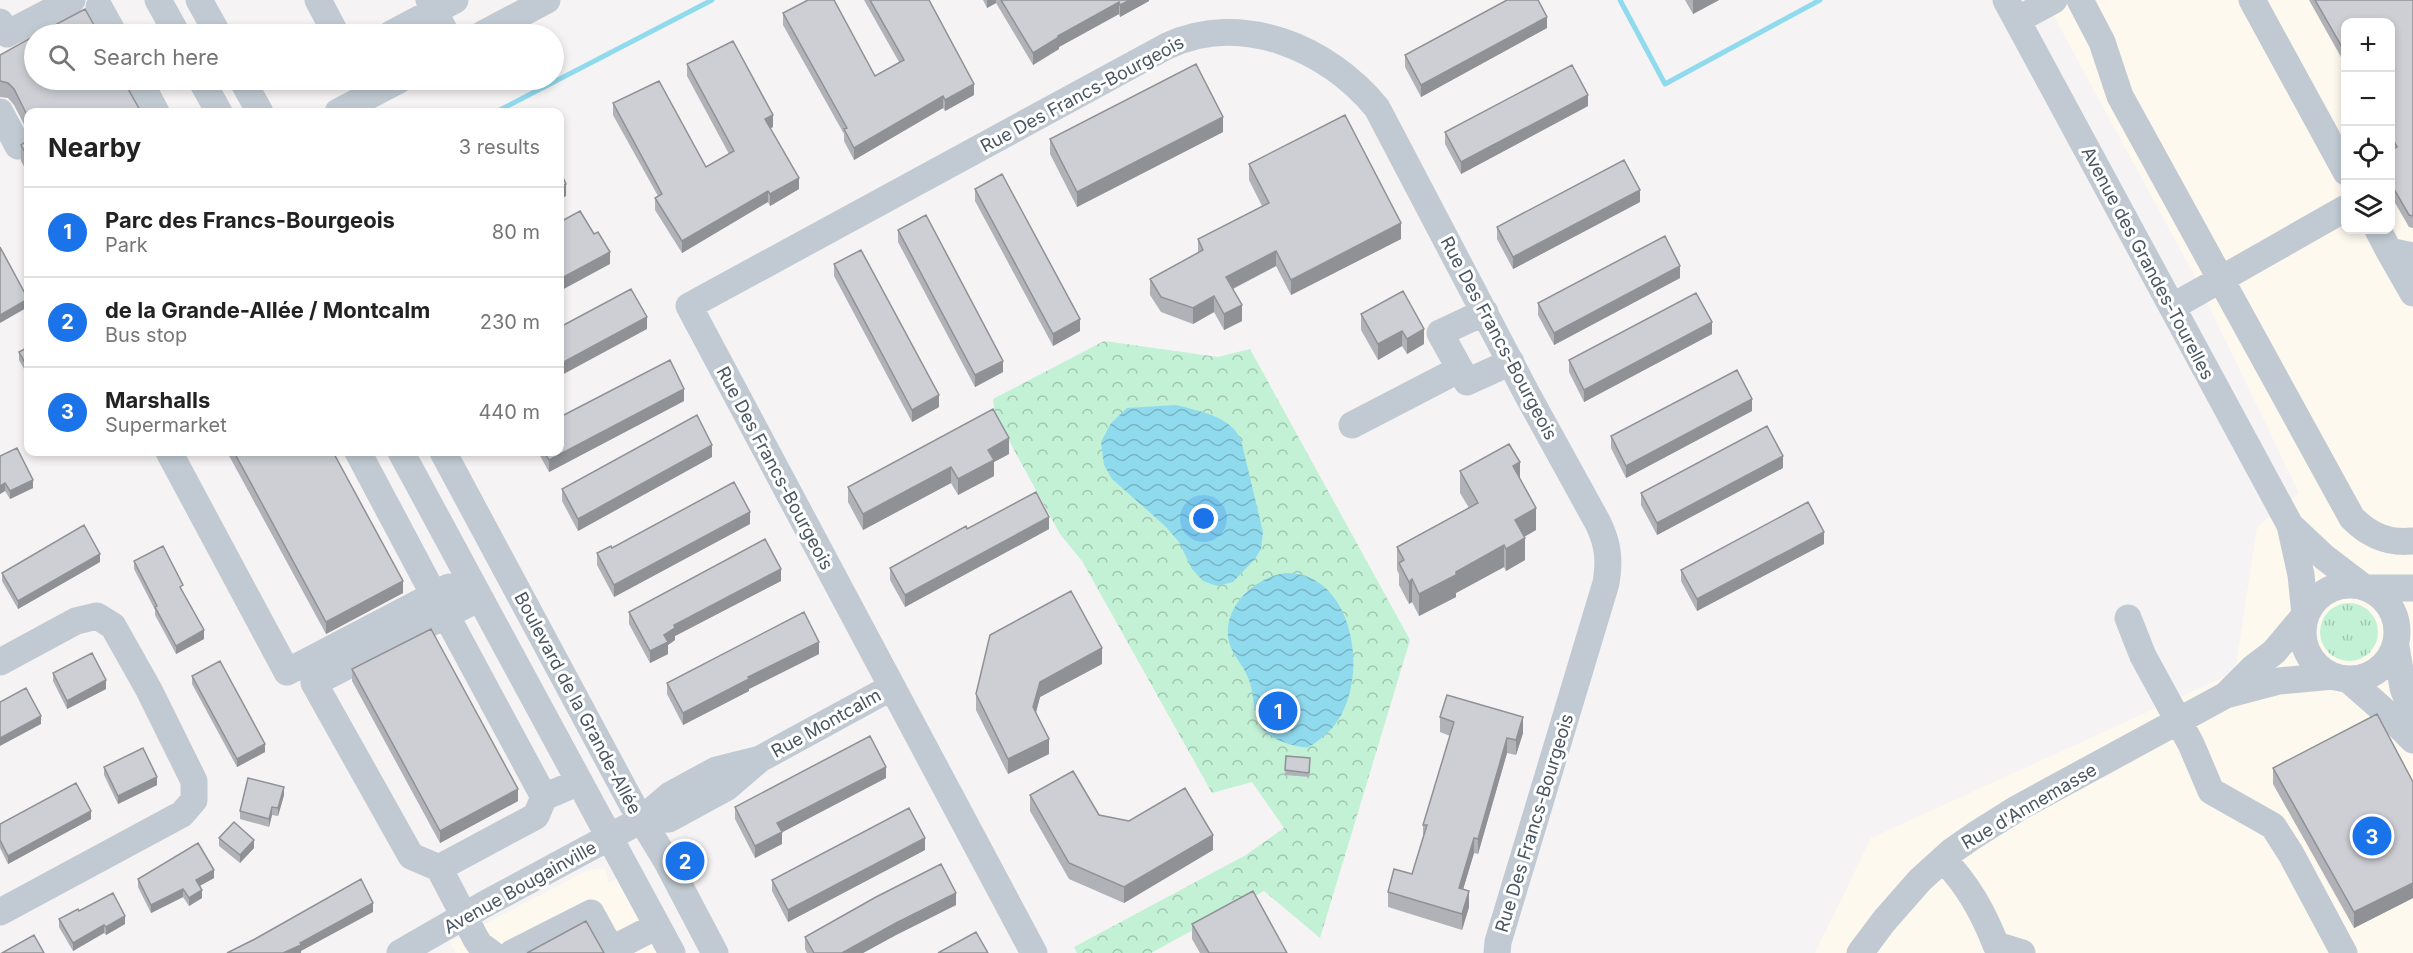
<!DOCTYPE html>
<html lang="en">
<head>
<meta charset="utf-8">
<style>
  :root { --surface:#fff; --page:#f2f2f2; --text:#222; --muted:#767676; --line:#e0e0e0; --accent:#1a73e8 }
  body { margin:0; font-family:Inter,sans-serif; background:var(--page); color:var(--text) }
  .controls { position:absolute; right:18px; top:18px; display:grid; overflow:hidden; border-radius:12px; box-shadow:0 3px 9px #0003 }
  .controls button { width:54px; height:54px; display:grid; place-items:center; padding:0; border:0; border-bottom:2px solid var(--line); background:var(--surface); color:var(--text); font:30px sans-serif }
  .you { position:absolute; left:1204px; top:519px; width:21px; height:21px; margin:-15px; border:4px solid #fff; border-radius:50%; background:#1a73e8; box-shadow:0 0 0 9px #1a73e833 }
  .badge { display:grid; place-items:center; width:39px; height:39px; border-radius:50%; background:var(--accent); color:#fff; font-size:20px; font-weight:700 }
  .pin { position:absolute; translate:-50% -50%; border:3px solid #fff; box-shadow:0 2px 6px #0006 }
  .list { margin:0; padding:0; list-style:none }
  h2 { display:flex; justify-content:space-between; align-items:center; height:78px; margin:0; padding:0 24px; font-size:26px }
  h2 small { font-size:20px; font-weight:400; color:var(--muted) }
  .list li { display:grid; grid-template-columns:39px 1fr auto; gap:18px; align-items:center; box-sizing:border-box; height:90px; padding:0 24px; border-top:2px solid var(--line) }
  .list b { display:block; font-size:22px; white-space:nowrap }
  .list p { margin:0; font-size:20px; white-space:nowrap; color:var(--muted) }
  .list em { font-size:20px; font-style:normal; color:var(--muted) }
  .icon { flex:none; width:33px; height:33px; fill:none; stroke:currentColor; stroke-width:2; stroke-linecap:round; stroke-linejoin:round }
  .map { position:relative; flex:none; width:2413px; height:953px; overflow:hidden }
  .search { position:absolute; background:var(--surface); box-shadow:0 3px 9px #0003; left:24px; top:24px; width:540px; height:66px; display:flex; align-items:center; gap:15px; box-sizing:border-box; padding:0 21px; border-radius:33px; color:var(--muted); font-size:22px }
  .panel { position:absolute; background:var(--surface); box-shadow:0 3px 9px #0003; left:24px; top:108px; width:540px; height:348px; border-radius:12px }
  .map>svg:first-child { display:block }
  .commercial { fill:#fdf9ef; fill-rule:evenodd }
  .grass { fill:url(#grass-tufts) }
  .park { fill:url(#park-crowns) }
  .water { fill:url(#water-waves) }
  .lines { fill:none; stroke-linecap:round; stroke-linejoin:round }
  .stream { stroke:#90daee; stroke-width:5 }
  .minor { stroke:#c1cad2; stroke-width:27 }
  .wall { fill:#b0b2b7 }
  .shaded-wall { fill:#909195 }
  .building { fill:#cdcfd5; stroke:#909195; stroke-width:1.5 }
  .labels { text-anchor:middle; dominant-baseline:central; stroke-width:6; stroke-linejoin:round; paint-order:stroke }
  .street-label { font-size:18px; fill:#4a5661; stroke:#fff }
</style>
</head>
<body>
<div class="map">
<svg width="2413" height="953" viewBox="0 0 2413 953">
  <defs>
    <pattern id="grass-tufts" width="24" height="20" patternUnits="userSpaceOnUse" patternTransform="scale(1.5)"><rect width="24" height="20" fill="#c3f1d5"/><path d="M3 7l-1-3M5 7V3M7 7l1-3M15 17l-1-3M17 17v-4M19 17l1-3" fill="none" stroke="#a0c6b0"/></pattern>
    <pattern id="park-crowns" width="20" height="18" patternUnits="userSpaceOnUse" patternTransform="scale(1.5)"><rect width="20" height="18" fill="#c3f1d5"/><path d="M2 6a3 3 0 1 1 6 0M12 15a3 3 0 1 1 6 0" fill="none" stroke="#a0c6b0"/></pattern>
    <pattern id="water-waves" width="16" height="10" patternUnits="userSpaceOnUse" patternTransform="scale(1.5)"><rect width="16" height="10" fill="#90daee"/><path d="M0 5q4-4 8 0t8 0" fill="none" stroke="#78b4c4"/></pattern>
  </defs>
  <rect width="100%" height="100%" fill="#f5f3f3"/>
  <path class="commercial" d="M2045,0H2413V953H1815L1871,838L2235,672L2257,527L2299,493L2192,271ZM2346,22H2390V230H2346Z
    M600,868L605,869L609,883L616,879L619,881L657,953H456L450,942L586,871Z"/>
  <path class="grass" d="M2320 632a29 29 0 1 1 58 0a29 29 0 1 1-58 0Z"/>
  <path class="park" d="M1104,341L1218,357L1250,349L1410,640L1320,938L1264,891L1151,953H1077L1074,947L1246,855L1284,828L1252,782L1212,793L1082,561L1060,534L995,415L993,399Z"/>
  <path class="water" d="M1176,405C1199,411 1231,416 1241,440L1263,532L1261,549L1255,559L1233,582L1217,586L1203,581L1192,569L1179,542L1165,526L1112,479L1104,465L1101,442L1111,423L1127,408Z
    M1286,573C1361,572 1375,702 1320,739C1317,741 1312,746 1308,747C1301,748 1292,745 1286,743C1243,728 1261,703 1246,673C1240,661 1230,652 1228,637C1225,604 1256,577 1286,573Z"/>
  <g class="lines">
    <path class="stream" d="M1620,0L1665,84L1820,0
      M496,112L712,0"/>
    <path class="minor" d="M158,0L177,34
      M199,0L218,34
      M318,0L336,34
      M429,0L446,34
      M2006,0L2290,525L2301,575L2305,615
      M2080,0L2102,42L2120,96L2352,518C2369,535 2388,544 2413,541
      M2252,0L2346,172
      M99,7L114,34
      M2017,20L2054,0
      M0,22L7,34L72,0
      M391,34L455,0
      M483,34L547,0
      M139,80L156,112
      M201,80L219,112
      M242,80L260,112
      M0,112L18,146
      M338,112L399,80
      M2378,230L2389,251L2413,256
      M2389,251L2413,293
      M2172,307L2346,208
      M1485,312L1440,333L1467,382L1511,362
      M1352,425L1460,369
      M169,452L287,672L434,595
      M358,452L434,595L449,587
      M401,452L672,953
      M443,452L632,804L666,860L715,953
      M2290,525L2324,557L2362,586
      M2303 632a47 47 0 1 1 94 0a47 47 0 1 1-94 0Z
      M2368,588H2413
      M480,598L446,615L544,797L579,782
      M2128,618L2143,656L2191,744L2211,791L2273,826L2291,854L2344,953
      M2396,646L2403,688L2413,715
      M0,662L76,621L97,616L113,626L149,690L194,781V800L182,814L0,912
      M2349,680L2382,709L2413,740
      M2226,695L2279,681L2333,676
      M641,820L669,819L726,788L760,759L892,687
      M1943,859C1968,885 1983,912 1996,945L2022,953
      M439,868L411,856L314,683L446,615
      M612,949L657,926
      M400,953L485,904L641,820L670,795L716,770L760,759
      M491,953L480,945L476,939L439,868L536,816L544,797
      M512,953L591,913L613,953
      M1034,953L689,306L1167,46C1242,11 1328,48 1377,108L1527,394L1598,523C1608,544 1610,560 1606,583L1498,942L1497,953
      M1860,953L1884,921L1920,880L1952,851L1975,835L2018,808L2226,695L2253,668L2274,652L2305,615"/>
  </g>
  <path class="wall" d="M864,0H929L974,95L945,111L943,108L854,160L844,141V134L783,25V13L875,76L899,62Z
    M983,0H1149V1L1120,17L1119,14L1059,47V49L1033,65L996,3L987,8Z
    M1685,0H1719L1693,14Z
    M2309,0H2413V228L2409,227L2391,196V150L2392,149L2391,147V22H2346V66Z
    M1547,28L1421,97L1405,67V55Z
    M0,55L28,112V132L14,105L8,98L0,97Z
    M687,64L773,127L770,128L799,189L770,206L768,202L682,253L655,210V198L658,196L613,115V103L706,167L729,154L687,76Z
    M1588,106L1461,174L1445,144V132Z
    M1223,132L1077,207L1050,154V139Z
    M28,140V174L21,161V145Z
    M1249,164L1401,239L1291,295L1276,266L1233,289L1242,321L1224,330L1214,312L1193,324L1161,312L1150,295V279L1198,253V239L1262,206L1249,180Z
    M975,189L1080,331L1053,346L975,201Z
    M1640,202L1513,269L1497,239V227Z
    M898,230L1003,372L975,387L898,242Z
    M834,264L939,407L912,422L834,276Z
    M1680,278L1554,345L1538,315V303Z
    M1361,314L1424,329V344L1407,354L1402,346L1378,360L1361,330Z
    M1712,334L1584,402L1569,372V360Z
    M28,347V376L19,360V352Z
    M684,401L549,472L538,452H560Z
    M1752,411L1626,478L1611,448V436Z
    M227,452H333L403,593L326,634Z
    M1009,454L994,462V476L958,495L951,483L863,530L848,502V487Z
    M0,456L33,488L10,499L5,491L0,494Z
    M712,457L578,531L562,501V489Z
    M1783,468L1657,535L1641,505V493Z
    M1460,471L1520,479L1536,530L1524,537L1525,560L1506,571L1504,567L1456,593V597L1419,616L1412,602L1409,604L1399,585V574L1397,570V547L1469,508L1460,493Z
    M750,524L614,597L597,565V553L612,548Z
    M967,529H1049L905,607L890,580V568Z
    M1824,544L1697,611L1681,581V570Z
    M134,561L204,639L176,654L155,615V610L134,569Z
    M100,562L18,609L2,581V573Z
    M781,581L675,636V640L668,645V654L650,663L629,624V612Z
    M819,654L749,689V691L683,725L667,694V683Z
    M1102,664L1040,697L1036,713L1049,754L1008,774L976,710V694Z
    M352,669L518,801L440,843L352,681Z
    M53,673L106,689L67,709L53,681Z
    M192,676L265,752L237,767L192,684Z
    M1440,717L1523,733L1516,755L1507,753L1478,854L1474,853L1463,889L1469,907L1462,930L1388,907V892L1412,874L1423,837V825L1450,736L1440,732Z
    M1286,756L1310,758L1309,777L1285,775Z
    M104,767L157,785L118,804L104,775Z
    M2273,768L2413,782V898L2354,928L2273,784Z
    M886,778L782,832V844L755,858L735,819V807Z
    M284,795L278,816L272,815L269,827L240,819V811Z
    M1030,795L1099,815L1213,850L1124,903L1069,879L1030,811Z
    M91,819L8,864L0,848V824Z
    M219,838L254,848L240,863L219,846Z
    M925,850L788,922L772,891V880Z
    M214,878L199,886L202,898L189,906L183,897L151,913L138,887V879Z
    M956,905L896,935L863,953H807L805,949V937Z
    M79,911L125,924L106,935L104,933L73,951L59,927V919Z
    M1192,924L1287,953H1200L1192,939Z"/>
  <path class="shaded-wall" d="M987,0H996V3L987,8Z
    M1130,0H1149V1L1120,17V5Z
    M1693,0H1719L1693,14Z
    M1119,2V14L1059,47V49L1033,65V53L1058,36Z
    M1547,17V28L1421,97V85Z
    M974,84V95L945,111V100Z
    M1588,95V106L1461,174V162Z
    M943,96V108L854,160V148Z
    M773,115V127L765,131V119Z
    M1223,117V132L1077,207V192Z
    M799,178V189L770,206V194Z
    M566,184V196L560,199V187Z
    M1640,190V202L1513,269V257Z
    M768,191V202L682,253V241Z
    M1401,223V239L1291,295V280Z
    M1276,251V266L1226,292V277Z
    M610,252V264L560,291V279Z
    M1680,266V278L1554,345V333Z
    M1214,296V312L1193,324V308Z
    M28,299V307L0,323V315Z
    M1242,305V321L1224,330V314Z
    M647,317V329L560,376V364Z
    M1080,319V331L1053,346V334Z
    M1712,322V334L1584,402V390Z
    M1424,329V344L1407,354V339Z
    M1402,331V346L1378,360V344Z
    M1003,361V372L975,387V375Z
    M684,389V401L549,472V460Z
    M939,395V407L912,422V410Z
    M1752,399V411L1626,478V466Z
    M1009,438V454L994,462V476L958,495V479L988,450Z
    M712,445V457L578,531V519Z
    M1783,456V468L1657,535V523Z
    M1520,462V484L1513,466Z
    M951,467V483L863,530V514Z
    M33,480V488L10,499V491Z
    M5,483V491L0,494V486Z
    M1536,508V530L1515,542V520Z
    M750,512V524L614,597V585Z
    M1049,517V529L905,607V595Z
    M1824,532V544L1697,611V599Z
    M1525,538V560L1506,571V549Z
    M1504,545V567L1456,593V597L1419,616V594L1456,572Z
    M100,554V562L18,609V601Z
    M781,569V581L675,636V640L668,645V654L650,663V651L664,635L674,625Z
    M1412,579V602L1409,604V582Z
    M403,581V593L326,634V622Z
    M204,630V639L176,654V646Z
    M819,642V654L749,689V691L683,725V713L748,677Z
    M1102,648V664L1040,697L1033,723V707L1040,682Z
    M106,680V689L67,709V701Z
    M41,716V724L0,746V738Z
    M1523,717V733L1516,755V740Z
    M1507,738V753L1478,854V839Z
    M1049,739V754L1008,774V759Z
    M265,744V752L237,767V759Z
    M886,767V778L777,835V823Z
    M157,777V785L118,804V796Z
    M284,787V795L278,816V808Z
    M518,789V801L440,843V831Z
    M272,807V815L269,827V819Z
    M91,811V819L8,864V856Z
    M782,832V844L755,858V846Z
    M1213,835V850L1124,903V887Z
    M925,838V850L788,922V910Z
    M1474,838V853L1459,903V888Z
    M254,840V848L240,863V855Z
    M214,870V878L196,888V880Z
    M2413,883V898L2354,928V912Z
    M183,889V897L151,913V905Z
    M202,890V898L189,906V898Z
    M1469,891V907L1462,930V914Z
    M956,893V905L896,935L863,953H842L896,923Z
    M373,903V912L301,951V953H283L300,943Z
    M125,916V924L106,935V927Z
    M104,925V933L73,951V943Z"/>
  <path class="building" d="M808,0H834L875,76L904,60L870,0H929L974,84L945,100L943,96L854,148L844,129L847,128L783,13Z
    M1001,0H1130L1120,5L1119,2L1058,36L1059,37L1033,53Z
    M1507,0H1538L1547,17L1421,85L1405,55Z
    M2315,0H2413V216L2409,215L2391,184V150L2397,147L2391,135V22H2346V54Z
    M85,9L99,34H38Z
    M34,36V80H123L141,112H28V117L14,89L8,83L0,81V55Z
    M733,41L773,115L765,119L799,178L770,194L768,191L682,241L655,198L662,194L613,103L659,81L706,167L734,151L687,64Z
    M1196,64L1223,117L1077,192L1050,139Z
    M1572,65L1588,95L1461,162L1445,132Z
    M1345,115L1401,223L1291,280L1276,251L1226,277L1242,305L1224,314L1214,296L1193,308L1161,297L1150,279L1203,250L1198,239L1269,203L1249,164Z
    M28,140V158L21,145Z
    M1624,160L1640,190L1513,257L1497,227Z
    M560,171L566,184L560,187Z
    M1002,174L1080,319L1053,334L975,189Z
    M580,211L594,234L598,232L610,252L560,279V222Z
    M926,215L1003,361L975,375L898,230Z
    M1665,236L1680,266L1554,333L1538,303Z
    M0,247L28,299L0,315Z
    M861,250L939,395L912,410L834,264Z
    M631,289L647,317L560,364V327Z
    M1403,291L1424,329L1407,339L1402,331L1378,344L1361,314Z
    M1696,293L1712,322L1584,390L1569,360Z
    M28,347V368L19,352Z
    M670,360L684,389L549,460L544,452H560V417Z
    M1737,370L1752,399L1626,466L1611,436Z
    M993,409L1009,438L988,450L994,460L958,479L951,467L863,514L848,487Z
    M697,415L712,445L578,519L562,489Z
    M1767,426L1783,456L1657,523L1641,493Z
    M1509,444L1520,462L1513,466L1536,508L1515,520L1525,538L1506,549L1504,545L1456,572V575L1419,594L1412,579L1409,582L1399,563L1404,560L1397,547L1478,503L1460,471Z
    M17,448L33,480L10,491L5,483L0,486V456Z
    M234,452H333L403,581L326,622Z
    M734,482L750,512L614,585L597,553L611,546L612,548Z
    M1036,492L1049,517L905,595L890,568L966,526L967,529Z
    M1808,502L1824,532L1697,599L1681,570Z
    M84,525L100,554L18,601L2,573Z
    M765,539L781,569L674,625L675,628L664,635L668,642L650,651L629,612Z
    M163,546L183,585L180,587L204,630L176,646L155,607L157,606L134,561Z
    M1071,591L1102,648L1040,682L1033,707L1049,739L1008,759L976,694L990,635Z
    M804,612L819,642L748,677L749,679L683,713L667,683Z
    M431,629L518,789L440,831L352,669Z
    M92,653L106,680L67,701L53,673Z
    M220,661L265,744L237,759L192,676Z
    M26,688L41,716L0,738V702Z
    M1447,695L1523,717L1516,740L1507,738L1478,839L1474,838L1459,888L1469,891L1462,914L1388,892L1394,869L1412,874L1427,825H1423L1454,722L1440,717Z
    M2377,714L2413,782V883L2354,912L2273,768Z
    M870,736L886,767L777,823L782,832L755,846L735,807Z
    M143,748L157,777L118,796L104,767Z
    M1286,756L1310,758L1309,773L1285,770Z
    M1073,771L1099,815L1129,821L1185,788L1213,835L1124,887L1069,863L1030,795Z
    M248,778L284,787L278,808L272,807L269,819L240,811Z
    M76,783L91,811L8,856L0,840V824Z
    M909,808L925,838L788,910L772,880Z
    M234,822L254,840L240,855L219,838Z
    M198,843L214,870L196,880L202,890L189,898L183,889L151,905L138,879Z
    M941,864L956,893L896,923L842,953H814L805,937L876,897Z
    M361,879L373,903L300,943L301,945L283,953H227L255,939Z
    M1253,891L1287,953H1209L1192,924Z
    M113,893L125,916L106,927L104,925L73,943L59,919L78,909L79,911Z
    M586,921L604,953H527Z
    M976,932L988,953H938Z
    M34,935L44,953H2Z"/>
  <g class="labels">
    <g class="street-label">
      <text transform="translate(1082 94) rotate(-28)">Rue Des Francs-Bourgeois</text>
      <text transform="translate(2148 263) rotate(62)">Avenue des Grandes-Tourelles</text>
      <text transform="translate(1499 338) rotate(62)">Rue Des Francs-Bourgeois</text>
      <text transform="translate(775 468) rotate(62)">Rue Des Francs-Bourgeois</text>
      <text transform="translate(578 703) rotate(62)">Boulevard de la Grande-Allée</text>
      <text transform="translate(826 723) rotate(-29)">Rue Montcalm</text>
      <text transform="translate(2029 806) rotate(-30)">Rue d'Annemasse</text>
      <text transform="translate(1534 823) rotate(-73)">Rue Des Francs-Bourgeois</text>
      <text transform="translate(520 887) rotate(-29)">Avenue Bougainville</text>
    </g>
  </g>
</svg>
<div class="controls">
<button>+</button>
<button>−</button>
<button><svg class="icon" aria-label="locate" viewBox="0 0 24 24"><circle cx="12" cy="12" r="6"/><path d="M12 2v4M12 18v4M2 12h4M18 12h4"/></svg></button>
<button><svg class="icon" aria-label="layers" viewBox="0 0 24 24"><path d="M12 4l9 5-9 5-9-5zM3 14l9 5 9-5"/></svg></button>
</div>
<div class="you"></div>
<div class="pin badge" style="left:1278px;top:711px">1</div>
<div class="pin badge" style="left:685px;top:861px">2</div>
<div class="pin badge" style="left:2372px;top:836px">3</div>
<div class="search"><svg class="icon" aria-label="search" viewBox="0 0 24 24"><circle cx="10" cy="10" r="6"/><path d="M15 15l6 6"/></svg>Search here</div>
<section class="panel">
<h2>Nearby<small>3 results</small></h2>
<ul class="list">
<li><span class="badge">1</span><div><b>Parc des Francs-Bourgeois</b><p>Park</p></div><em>80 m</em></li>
<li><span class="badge">2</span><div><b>de la Grande-Allée / Montcalm</b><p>Bus stop</p></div><em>230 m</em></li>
<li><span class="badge">3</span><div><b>Marshalls</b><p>Supermarket</p></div><em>440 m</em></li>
</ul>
</section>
</div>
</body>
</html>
